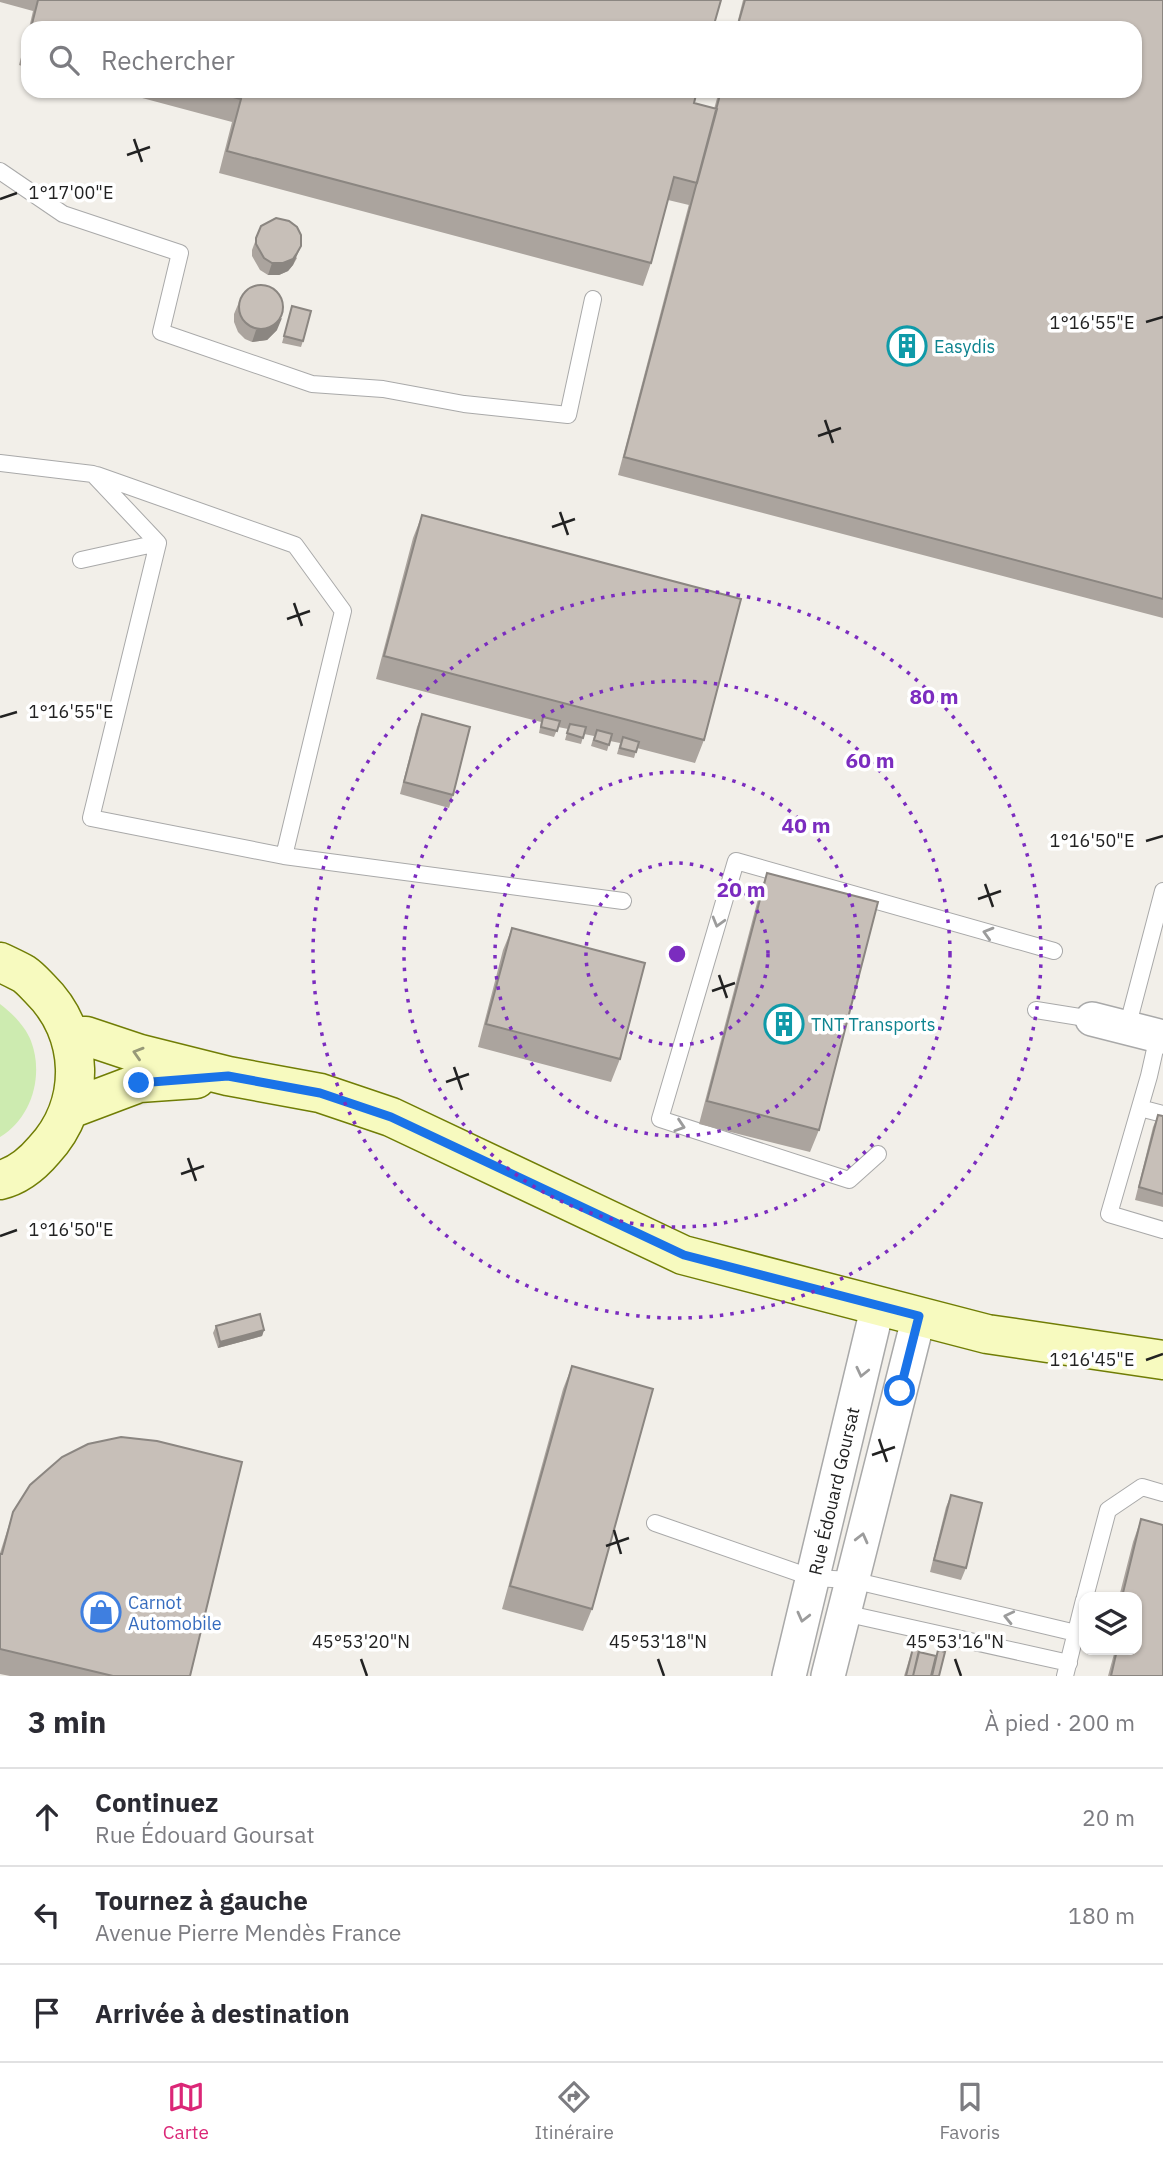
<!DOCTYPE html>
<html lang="fr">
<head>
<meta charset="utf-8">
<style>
  :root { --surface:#fff; --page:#f2f2f3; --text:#2b2b33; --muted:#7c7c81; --line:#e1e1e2; --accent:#db2777 }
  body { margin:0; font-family:"IBM Plex Sans",sans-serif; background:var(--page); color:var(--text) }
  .controls { position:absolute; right:21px; bottom:21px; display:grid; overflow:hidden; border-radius:14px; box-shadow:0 2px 5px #0004 }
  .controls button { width:63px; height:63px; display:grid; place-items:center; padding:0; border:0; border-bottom:2px solid var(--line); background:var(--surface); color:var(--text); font:35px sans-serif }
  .stop { position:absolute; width:21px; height:21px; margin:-16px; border:5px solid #1a73e8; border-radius:50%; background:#fff }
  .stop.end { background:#1a73e8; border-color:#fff; box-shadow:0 2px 7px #0008 }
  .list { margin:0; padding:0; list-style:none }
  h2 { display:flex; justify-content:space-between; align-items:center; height:91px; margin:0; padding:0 28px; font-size:30px }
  h2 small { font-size:23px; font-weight:400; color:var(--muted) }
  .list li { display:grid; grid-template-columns:46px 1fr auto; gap:21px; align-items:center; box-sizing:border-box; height:98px; padding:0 28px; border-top:2px solid var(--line) }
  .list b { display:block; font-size:26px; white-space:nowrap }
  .list p { margin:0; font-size:23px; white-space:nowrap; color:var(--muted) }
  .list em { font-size:23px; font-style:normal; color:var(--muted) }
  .icon { flex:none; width:38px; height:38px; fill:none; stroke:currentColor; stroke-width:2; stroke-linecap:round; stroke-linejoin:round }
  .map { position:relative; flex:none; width:1163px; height:1676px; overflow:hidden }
  .search { position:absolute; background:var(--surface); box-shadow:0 2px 5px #0004; left:21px; right:21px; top:21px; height:77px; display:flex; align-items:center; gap:18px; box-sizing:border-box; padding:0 24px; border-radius:21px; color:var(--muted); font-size:26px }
  .sheet { height:385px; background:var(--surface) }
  nav { display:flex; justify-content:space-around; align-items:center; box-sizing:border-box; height:98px; border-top:2px solid var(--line); background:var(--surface); font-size:19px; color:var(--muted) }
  nav a { display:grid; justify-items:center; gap:4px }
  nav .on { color:var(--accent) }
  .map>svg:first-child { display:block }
  .grass { fill:#cdebb0 }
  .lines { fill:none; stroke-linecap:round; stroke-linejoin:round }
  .service-casing { stroke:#a9a9a9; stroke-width:18 }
  .minor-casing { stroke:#a9a9a9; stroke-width:36 }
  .secondary-casing { stroke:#707d05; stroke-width:41 }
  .service { stroke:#fff; stroke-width:16 }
  .minor { stroke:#fff; stroke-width:33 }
  .secondary { stroke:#f7fabf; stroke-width:38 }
  .wall { fill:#aba49e }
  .shaded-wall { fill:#8b8681 }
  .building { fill:#c7bfb8; stroke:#8b8681; stroke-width:2 }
  .oneway { stroke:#9c9c9c }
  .oneway2 { stroke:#979978 }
  .route { stroke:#1a73e8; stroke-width:9 }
  .ticks { fill:none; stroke:#222; stroke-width:2.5 }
  .ring { fill:none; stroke:#7b2cbf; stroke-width:3.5; stroke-dasharray:3.5 7 }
  .labels { text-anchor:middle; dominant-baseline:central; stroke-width:7; stroke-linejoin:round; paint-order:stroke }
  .culture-label { font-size:18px; fill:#0d838f; stroke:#fff; text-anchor:start }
  .street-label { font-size:18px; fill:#222; stroke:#fff }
  .shop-label { font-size:18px; fill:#366cbe; stroke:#fff; text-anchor:start }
  .ticks-label { font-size:18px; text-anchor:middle; fill:#222; stroke:#fff; stroke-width:7; stroke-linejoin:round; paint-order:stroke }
  .centre { fill:#7b2cbf; stroke:#fff; stroke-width:3.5 }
  .ring-label { font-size:21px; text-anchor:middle; font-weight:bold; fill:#7b2cbf; stroke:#fff; stroke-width:7; stroke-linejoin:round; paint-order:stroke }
</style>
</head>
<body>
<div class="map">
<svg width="1163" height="1676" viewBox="0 0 1163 1676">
  <rect width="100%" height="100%" fill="#f2efe9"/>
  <path class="grass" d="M0,1004C13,1014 25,1026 31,1041C44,1075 32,1118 0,1137Z"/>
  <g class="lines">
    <g class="service-casing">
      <path id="service" d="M0,171L63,214L180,253L161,332L312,384L383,389L464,404L568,415L593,299
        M0,463L93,474L158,543L91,818L284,856L623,901
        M97,475L295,545L343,611L284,856
        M81,560L158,543
        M1036,1010L1092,1019
        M1127,1028L1163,891
        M1158,1036L1149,1076L1109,1214L1163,1230
        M1140,1108L1163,1114
        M878,1154L849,1180L660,1119L736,861L1054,951
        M655,1523L813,1578L852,1580L1076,1633
        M1085,1597L1108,1510L1142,1487L1163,1493
        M844,1613L1069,1663
        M1065,1676L1084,1600"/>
    </g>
    <g class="minor-casing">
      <path id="minor" d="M1092,1019L1163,1037
        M789,1676L878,1305
        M828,1676L919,1316"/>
    </g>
    <g class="secondary-casing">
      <path id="secondary" d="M0,962C8,966 17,970 24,974C30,978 35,984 40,989C85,1033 87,1104 44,1150C33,1163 17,1176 0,1180
        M71,1036H86L140,1054L228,1076L320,1093L391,1117L683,1255L987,1334L1163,1360
        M70,1109L139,1083L196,1079"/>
    </g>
    <use href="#service" class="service"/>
    <use href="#minor" class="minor"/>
    <use href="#secondary" class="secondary"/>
  </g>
  <path class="wall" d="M0,0H721L713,28H29L33,11L0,2Z
    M743,0H1163V618L618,475L689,204V205L668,200L651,263L643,286L219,173L232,122L116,91H697L694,103L714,109L719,91H1135V28H736Z
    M28,30V68L19,65Z
    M261,226L297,258L293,265L288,271L279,275H268L260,270L252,256V250Z
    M239,302L277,330L267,340L252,342L245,339L238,332L234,322V314Z
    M292,306L303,341L301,347L282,343Z
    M422,515L704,740L695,763L637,748L634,758L617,754L620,743L610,741L607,751L591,746L594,736L584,734L581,744L565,740L568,729L558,727L554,737L539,733L541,722L376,679L413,538Z
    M422,714L453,795L449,808L400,794L417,727Z
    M767,873L819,1130L810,1152L699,1124L759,895Z
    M512,928L620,1059L611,1082L478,1047L503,950Z
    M1158,1115L1163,1116V1207L1135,1200L1153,1127Z
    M216,1326L264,1330L262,1336L218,1348L213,1333Z
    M572,1366L592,1609L583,1631L502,1609L563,1389Z
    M951,1495L966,1568L961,1580L930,1572L946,1507Z
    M13,1512L190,1676H10L0,1674V1553Z
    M1141,1519L1163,1676H1108L1115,1650H1137V1597H1119L1133,1542Z
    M914,1644L919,1652L936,1656L938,1650L939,1676H904Z"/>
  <path class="shaded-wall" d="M301,246L293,265L288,271L279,275H268L272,263Z
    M282,318L277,330L267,340L252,342L256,330Z
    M264,1330L262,1336L218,1348L220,1342Z"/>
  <path class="building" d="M38,0H721L713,28H31Z
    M745,0H1163V599L624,457L721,91H1135V28H737Z
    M210,91H697L694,103L717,109L697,183L674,177L651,263L227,151L241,99Z
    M276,218L289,221L297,227L301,235V246L297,253L293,259L283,263H272L264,258L256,244V238L261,226Z
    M239 307a22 22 0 1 1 44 0a22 22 0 1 1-44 0Z
    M292,306L311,311L303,341L284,336Z
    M422,515L741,599L704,740L384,656Z
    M422,714L470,727L453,795L404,782Z
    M543,717L560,721L557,731L541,727Z
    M570,724L586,727L583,738L567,733Z
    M597,730L612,734L609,745L594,740Z
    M623,737L639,742L636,752L620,748Z
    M767,873L878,902L819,1130L707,1101Z
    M512,928L645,963L620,1059L486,1024Z
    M1158,1115L1163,1116V1194L1139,1187Z
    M260,1314L264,1330L220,1342L216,1326Z
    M572,1366L653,1389L592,1609L510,1586Z
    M121,1437L157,1441L242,1462L190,1676H113L0,1649V1554H2L13,1512L30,1485L62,1457L88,1444Z
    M951,1495L982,1503L966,1568L934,1560Z
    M1141,1519L1163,1525V1676H1111L1117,1650H1137V1597H1122Z
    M914,1644L920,1646L913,1676H906Z
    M938,1650L945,1652L939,1676H932Z
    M919,1652L936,1656L931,1676H913Z"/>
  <defs><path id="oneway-chevron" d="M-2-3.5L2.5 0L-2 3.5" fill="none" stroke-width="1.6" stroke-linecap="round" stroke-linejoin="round" transform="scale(1.75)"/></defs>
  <g class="oneway">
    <use href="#oneway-chevron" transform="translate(718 922) rotate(106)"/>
    <use href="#oneway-chevron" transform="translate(988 933) rotate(-164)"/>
    <use href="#oneway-chevron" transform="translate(680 1126) rotate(18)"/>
    <use href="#oneway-chevron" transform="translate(862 1372) rotate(103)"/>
    <use href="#oneway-chevron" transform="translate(862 1538) rotate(-76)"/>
    <use href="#oneway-chevron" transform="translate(803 1617) rotate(104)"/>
    <use href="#oneway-chevron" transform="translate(1009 1617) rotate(-167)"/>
  </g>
  <use class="oneway2" href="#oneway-chevron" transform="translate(138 1053) rotate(-163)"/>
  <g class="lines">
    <path class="route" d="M139,1083L228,1076L320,1093L391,1117L684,1255L919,1316L900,1391"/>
  </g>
  <path class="ticks" d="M134,139L142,162M127,155L150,147M0,199L17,193M1146,322L1163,317M825,420L833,443M818,436L841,428M560,512L568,535M552,527L575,519M294,603L302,626M287,619L310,611M0,717L17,712M1146,841L1163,836M985,884L993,907M978,899L1001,891M719,975L727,998M712,991L735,983M454,1067L462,1090M446,1082L469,1074M188,1158L196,1181M181,1174L204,1166M0,1236L17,1230M1146,1360L1163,1354M879,1439L887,1462M872,1455L895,1447M614,1530L621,1554M606,1546L629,1538M361,1659L367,1676M658,1659L664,1676M955,1659L961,1676"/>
  <g class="ring">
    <circle cx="677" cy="954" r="91"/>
    <circle cx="677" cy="954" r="182"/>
    <circle cx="677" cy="954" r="273"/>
    <circle cx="677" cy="954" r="364"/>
  </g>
  <defs>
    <g id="building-ring" transform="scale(2.0125)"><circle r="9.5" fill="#fff" stroke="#0f9aa8" stroke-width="1.5"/><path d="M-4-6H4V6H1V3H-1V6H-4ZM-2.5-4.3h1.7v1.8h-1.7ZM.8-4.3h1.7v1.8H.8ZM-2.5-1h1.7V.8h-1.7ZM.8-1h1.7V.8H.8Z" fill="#0f9aa8"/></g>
    <g id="shop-ring" transform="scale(2.0125)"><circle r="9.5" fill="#fff" stroke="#3f7fe0" stroke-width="1.5"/><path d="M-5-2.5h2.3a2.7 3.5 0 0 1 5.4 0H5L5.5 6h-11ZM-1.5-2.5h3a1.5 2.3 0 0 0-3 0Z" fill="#3f7fe0"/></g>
  </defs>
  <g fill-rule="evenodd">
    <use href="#building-ring" x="907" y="346"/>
    <use href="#building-ring" x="784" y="1024"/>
    <use href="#shop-ring" x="101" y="1612"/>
  </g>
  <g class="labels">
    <g class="culture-label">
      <text x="934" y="346">Easydis</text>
      <text x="811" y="1024">TNT Transports</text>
    </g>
    <g class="street-label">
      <text transform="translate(834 1491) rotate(-77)">Rue Édouard Goursat</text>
    </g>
    <g class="shop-label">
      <text x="128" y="1602">Carnot<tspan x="128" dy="21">Automobile</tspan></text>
    </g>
  </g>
  <g class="ticks-label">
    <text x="71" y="199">1°17'00"E</text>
    <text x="1092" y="329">1°16'55"E</text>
    <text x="71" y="718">1°16'55"E</text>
    <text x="1092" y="847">1°16'50"E</text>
    <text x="71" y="1236">1°16'50"E</text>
    <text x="1092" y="1366">1°16'45"E</text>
    <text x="361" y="1648">45°53'20"N</text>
    <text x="658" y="1648">45°53'18"N</text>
    <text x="955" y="1648">45°53'16"N</text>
  </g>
  <circle cx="677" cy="954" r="10" class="centre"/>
  <g class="ring-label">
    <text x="934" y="704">80 m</text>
    <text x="870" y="768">60 m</text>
    <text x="806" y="833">40 m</text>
    <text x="741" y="897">20 m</text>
  </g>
</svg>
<div class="controls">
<button><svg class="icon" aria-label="layers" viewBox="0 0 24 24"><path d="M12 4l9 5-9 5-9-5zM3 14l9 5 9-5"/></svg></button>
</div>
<div class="stop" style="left:900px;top:1391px"></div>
<div class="stop end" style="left:139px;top:1083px"></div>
<div class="search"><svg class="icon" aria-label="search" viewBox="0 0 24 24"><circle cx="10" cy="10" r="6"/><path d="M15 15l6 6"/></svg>Rechercher</div>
</div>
<section class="sheet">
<h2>3 min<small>À pied · 200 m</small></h2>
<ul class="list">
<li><svg class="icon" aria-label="ahead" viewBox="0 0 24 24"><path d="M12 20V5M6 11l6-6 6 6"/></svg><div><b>Continuez</b><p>Rue Édouard Goursat</p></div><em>20 m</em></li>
<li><svg class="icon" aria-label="left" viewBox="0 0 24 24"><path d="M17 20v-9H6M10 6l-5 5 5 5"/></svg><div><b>Tournez à gauche</b><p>Avenue Pierre Mendès France</p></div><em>180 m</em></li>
<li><svg class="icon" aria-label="arrive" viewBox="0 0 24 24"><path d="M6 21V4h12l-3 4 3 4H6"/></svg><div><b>Arrivée à destination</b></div></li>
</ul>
</section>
<nav>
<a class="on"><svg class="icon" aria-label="map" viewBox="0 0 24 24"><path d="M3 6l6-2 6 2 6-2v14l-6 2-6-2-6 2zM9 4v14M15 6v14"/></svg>Carte</a>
<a><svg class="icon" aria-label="directions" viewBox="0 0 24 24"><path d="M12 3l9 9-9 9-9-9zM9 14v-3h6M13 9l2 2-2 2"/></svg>Itinéraire</a>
<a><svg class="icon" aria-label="saved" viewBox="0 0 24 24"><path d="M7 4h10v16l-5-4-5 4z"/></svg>Favoris</a>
</nav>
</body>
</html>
